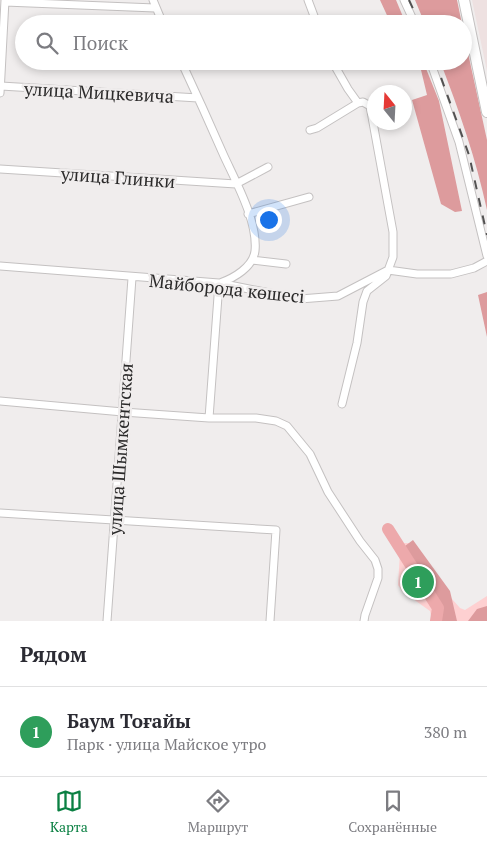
<!DOCTYPE html>
<html lang="ru">
<head>
<meta charset="utf-8">
<style>
  :root { --surface:#fff; --page:#f2f2f3; --text:#2b2b33; --muted:#7c7c81; --line:#e1e1e2; --accent:#0b8043 }
  body { margin:0; font-family:"PT Serif",serif; background:var(--page); color:var(--text) }
  .compass { position:absolute; left:367px; top:85px; width:45px; height:45px; border-radius:50%; background:var(--surface); box-shadow:0 2px 8px #0003; rotate:342deg }
  .you { position:absolute; left:268px; top:219px; width:18px; height:18px; margin:-12px; border:4px solid #fff; border-radius:50%; background:#1a73e8; box-shadow:0 0 0 8px #1a73e833 }
  .badge { display:grid; place-items:center; width:32px; height:32px; border-radius:50%; background:var(--accent); color:#fff; font-size:16px; font-weight:700 }
  .pin { position:absolute; translate:-50% -50%; border:2px solid #fff; box-shadow:0 1px 5px #0006 }
  .list { margin:0; padding:0; list-style:none }
  h2 { display:flex; justify-content:space-between; align-items:center; height:65px; margin:0; padding:0 20px; font-size:21px }
  h2 small { font-size:16px; font-weight:400; color:var(--muted) }
  .list li { display:grid; grid-template-columns:32px 1fr auto; gap:15px; align-items:center; box-sizing:border-box; height:90px; padding:0 20px; border-top:1px solid var(--line) }
  .list b { display:block; font-size:19px; white-space:nowrap }
  .list p { margin:0; font-size:16px; white-space:nowrap; color:var(--muted) }
  .list em { font-size:16px; font-style:normal; color:var(--muted) }
  .icon { flex:none; width:28px; height:28px; fill:none; stroke:currentColor; stroke-width:2; stroke-linecap:round; stroke-linejoin:round }
  .map { position:relative; flex:none; width:487px; height:621px; overflow:hidden }
  .search { position:absolute; background:var(--surface); box-shadow:0 2px 8px #0003; left:15px; right:15px; top:15px; height:55px; display:flex; align-items:center; gap:12px; box-sizing:border-box; padding:0 18px; border-radius:28px; color:var(--muted); font-size:19px }
  .sheet { height:155px; background:var(--surface) }
  nav { display:flex; justify-content:space-around; align-items:center; box-sizing:border-box; height:70px; border-top:1px solid var(--line); background:var(--surface); font-size:14px; color:var(--muted) }
  nav a { display:grid; justify-items:center; gap:2px }
  nav .on { color:var(--accent) }
  .map>svg:first-child { display:block }
  .built { fill:#eee1e1 }
  .green { fill:#fed0d1 }
  .forest { fill:#dd9b9d }
  .lines { fill:none; stroke-linecap:round; stroke-linejoin:round }
  .river { stroke:#eda9ab; stroke-width:12 }
  .street-casing { stroke:#c4c1c1; stroke-width:9 }
  .primary-casing { stroke:#c4c1c1; stroke-width:12 }
  .street { stroke:#fff; stroke-width:7 }
  .primary { stroke:#fff; stroke-width:10 }
  .rail { stroke:#535252; stroke-width:2; stroke-dasharray:9 9; stroke-linecap:butt }
  .labels { text-anchor:middle; dominant-baseline:central; stroke-width:5; stroke-linejoin:round; paint-order:stroke }
  .street-label { font-size:18px; fill:#2b2a2a; stroke:#f0eded }
</style>
</head>
<body>
<div class="map">
<svg width="487" height="621" viewBox="0 0 487 621">
  <rect width="100%" height="100%" fill="#f0eded"/>
  <path class="built" d="M472,0H487V71Z"/>
  <path class="green" d="M399,543H411L435,580L460,608L465,610L487,596V621H432L430,611L402,591L398,585L400,553Z"/>
  <path class="forest" d="M380,0H396L406,24H391Z
    M415,0H457L462,24H425Z
    M463,30L487,140V210C476,159 459,110 440,61H463Z
    M407,61H423L439,101L462,211L455,212L441,204L412,100L427,95L421,70L424,65H409Z
    M487,292V337L478,295Z
    M413,540L450,591L457,621H440L442,610L405,546Z
    M487,606V621H468L477,609Z"/>
  <g class="lines">
    <path class="river" d="M388,529L438,608L436,621"/>
    <g class="street-casing">
      <path id="street" d="M153,0L163,24
        M308,0L317,24
        M404,0L415,24
        M5,2L155,8
        M181,61C196,93 210,124 224,156C236,182 258,222 255,251C253,267 234,278 220,283
        M332,61L348,89L358,103
        M430,61L459,142L487,256
        M1,86L198,98
        M0,93L5,0
        M310,130L317,128L358,103L363,102L370,106L393,232V257L386,276L367,291L363,302L357,343L342,404
        M0,169L236,184L268,167
        M248,214L309,197
        M252,260L286,264
        M0,266L219,283L300,299L338,296L388,270L417,274H451L474,268L487,261
        M0,401L123,412L209,418H256L276,421L287,426L310,454L328,492L360,541L375,560L378,569V578L365,615L364,621
        M209,418L219,283
        M0,513L276,530L270,621
        M107,621L132,278"/>
    </g>
    <g class="primary-casing">
      <path id="primary" d="M464,0L487,112"/>
    </g>
    <use href="#street" class="street"/>
    <use href="#primary" class="primary"/>
    <path class="rail" d="M409,0L420,24
      M435,61L469,155L487,235"/>
  </g>
  <g class="labels">
    <g class="street-label">
      <text transform="translate(99 92) rotate(3)">улица Мицкевича</text>
      <text transform="translate(118 177) rotate(4)">улица Глинки</text>
      <text transform="translate(227 288) rotate(6)">Майборода көшесі</text>
      <text transform="translate(120 449) rotate(-86)">улица Шымкентская</text>
    </g>
  </g>
</svg>
<svg class="compass" viewBox="-18 -18 36 36"><path d="M0-13l5 13h-10z" fill="#e53935"/><path d="M0 13l5-13h-10z" fill="#7c7c81"/></svg>
<div class="you"></div>
<div class="pin badge" style="left:418px;top:582px;background:#2e9e5b">1</div>
<div class="search"><svg class="icon" aria-label="search" viewBox="0 0 24 24"><circle cx="10" cy="10" r="6"/><path d="M15 15l6 6"/></svg>Поиск</div>
</div>
<section class="sheet">
<h2>Рядом<small></small></h2>
<ul class="list">
<li><span class="badge" style="background:#2e9e5b">1</span><div><b>Баум Тоғайы</b><p>Парк · улица Майское утро</p></div><em>380 m</em></li>
</ul>
</section>
<nav>
<a class="on"><svg class="icon" aria-label="map" viewBox="0 0 24 24"><path d="M3 6l6-2 6 2 6-2v14l-6 2-6-2-6 2zM9 4v14M15 6v14"/></svg>Карта</a>
<a><svg class="icon" aria-label="directions" viewBox="0 0 24 24"><path d="M12 3l9 9-9 9-9-9zM9 14v-3h6M13 9l2 2-2 2"/></svg>Маршрут</a>
<a><svg class="icon" aria-label="saved" viewBox="0 0 24 24"><path d="M7 4h10v16l-5-4-5 4z"/></svg>Сохранённые</a>
</nav>
</body>
</html>
